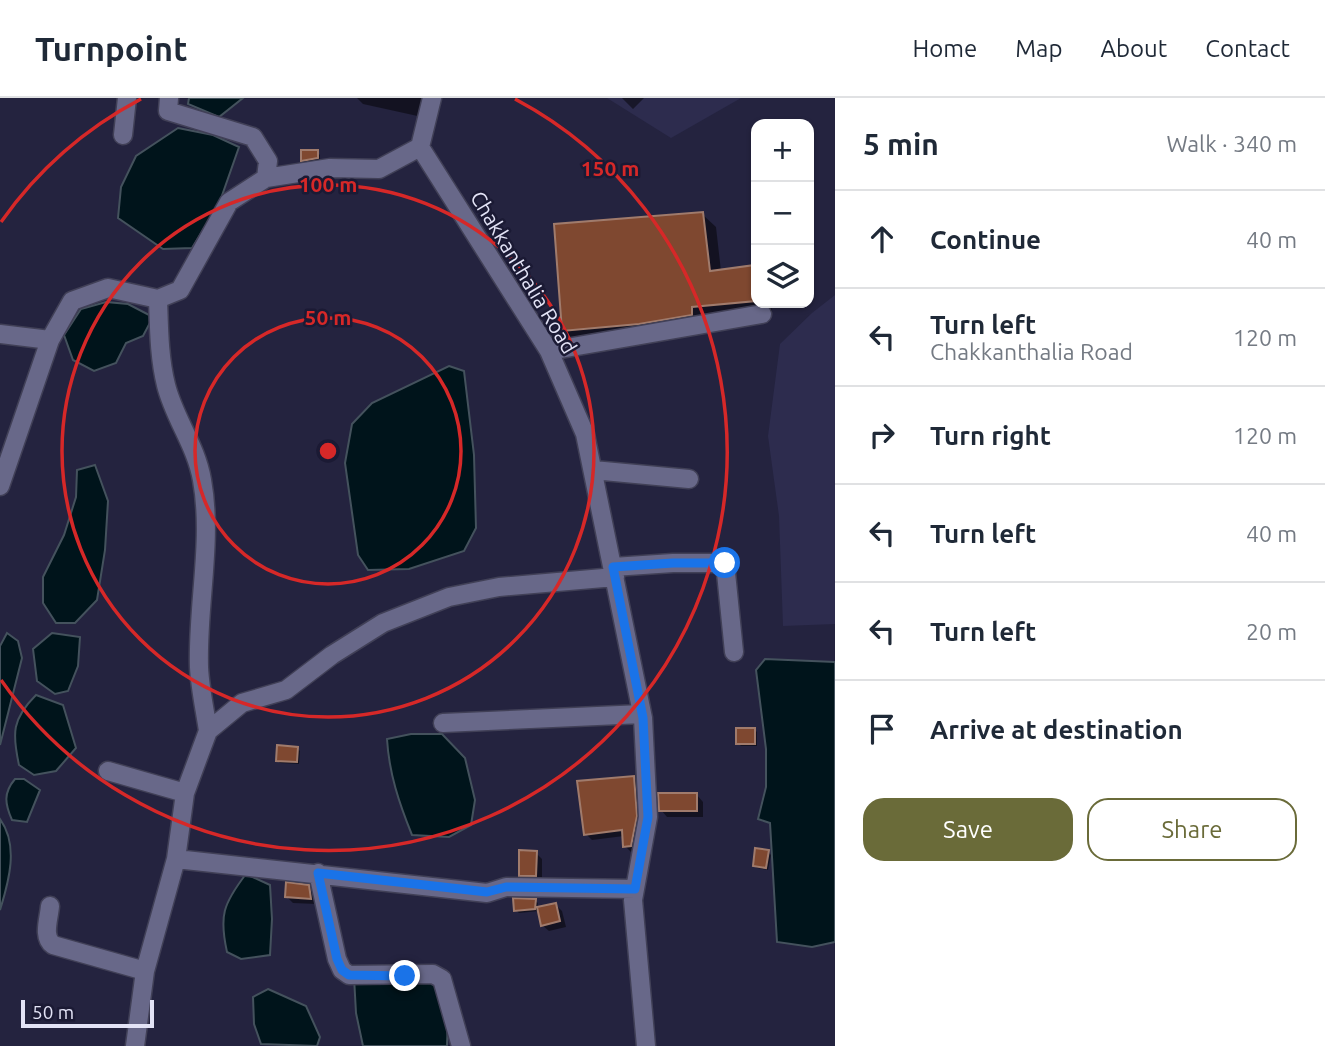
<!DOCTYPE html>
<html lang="en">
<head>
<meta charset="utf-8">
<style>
  :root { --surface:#fff; --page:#f2f2f3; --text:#1f2937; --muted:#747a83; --line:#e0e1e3; --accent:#6a6b39 }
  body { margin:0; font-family:Ubuntu,sans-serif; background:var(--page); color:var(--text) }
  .controls { position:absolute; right:21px; top:21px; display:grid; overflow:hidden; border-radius:14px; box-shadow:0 2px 5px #0004 }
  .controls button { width:63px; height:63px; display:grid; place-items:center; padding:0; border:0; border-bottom:2px solid var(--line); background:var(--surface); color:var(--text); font:35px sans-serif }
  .scale { position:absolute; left:21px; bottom:18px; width:133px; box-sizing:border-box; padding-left:7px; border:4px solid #e3e3f6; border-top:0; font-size:19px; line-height:24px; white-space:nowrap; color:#e3e3f6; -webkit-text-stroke:5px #1b1a34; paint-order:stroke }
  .stop { position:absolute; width:21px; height:21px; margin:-16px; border:5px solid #1a73e8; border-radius:50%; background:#fff }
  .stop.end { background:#1a73e8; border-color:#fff; box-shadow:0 2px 7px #0008 }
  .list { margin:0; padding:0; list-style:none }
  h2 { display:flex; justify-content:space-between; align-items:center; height:91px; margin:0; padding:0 28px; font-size:30px }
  h2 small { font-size:23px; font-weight:400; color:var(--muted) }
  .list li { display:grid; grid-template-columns:46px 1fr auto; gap:21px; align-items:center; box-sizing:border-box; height:98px; padding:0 28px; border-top:2px solid var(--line) }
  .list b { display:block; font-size:26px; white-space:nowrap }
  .list p { margin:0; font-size:23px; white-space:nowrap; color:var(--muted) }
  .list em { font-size:23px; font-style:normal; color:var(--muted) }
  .actions { display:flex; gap:14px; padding:21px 28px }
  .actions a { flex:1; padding:16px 0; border:2px solid var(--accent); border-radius:21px; text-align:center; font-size:24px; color:var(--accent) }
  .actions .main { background:var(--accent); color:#fff }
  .icon { flex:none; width:38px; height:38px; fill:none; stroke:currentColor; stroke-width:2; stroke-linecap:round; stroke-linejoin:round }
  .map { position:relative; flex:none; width:835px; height:948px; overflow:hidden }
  header { display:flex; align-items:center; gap:42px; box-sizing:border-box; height:98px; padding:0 35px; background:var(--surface); border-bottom:2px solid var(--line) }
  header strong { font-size:33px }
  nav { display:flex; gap:38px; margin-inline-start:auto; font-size:24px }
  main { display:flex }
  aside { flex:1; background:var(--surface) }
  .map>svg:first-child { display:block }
  .built { fill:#2d2c4e }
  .water { fill:#00141b; stroke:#44525d; stroke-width:2 }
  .shadow { fill:#0007 }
  .building { fill:#7f4830; stroke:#a07b6c; stroke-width:2 }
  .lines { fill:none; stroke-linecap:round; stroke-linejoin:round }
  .minor-casing { stroke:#414057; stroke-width:21 }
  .minor { stroke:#686889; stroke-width:18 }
  .route { stroke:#1a73e8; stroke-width:9 }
  .ring { fill:none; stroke:#d62828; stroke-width:3.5 }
  .labels { text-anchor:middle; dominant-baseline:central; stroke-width:5; stroke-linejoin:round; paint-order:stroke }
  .street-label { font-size:21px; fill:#e3e3f6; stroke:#1b1a34 }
  .centre { fill:#d62828; stroke:#1b1a34; stroke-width:3.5 }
  .ring-label { font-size:21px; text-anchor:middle; font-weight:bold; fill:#d62828; stroke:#1b1a34; stroke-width:5; stroke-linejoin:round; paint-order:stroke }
</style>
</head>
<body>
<header>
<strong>Turnpoint</strong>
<nav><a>Home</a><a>Map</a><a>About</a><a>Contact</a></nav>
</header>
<main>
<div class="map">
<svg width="835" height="948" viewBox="0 0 835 948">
  <rect width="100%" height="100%" fill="#24233f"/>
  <path class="built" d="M607,0H741L671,40Z
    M835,197V526L783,528L779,418L768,338L780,246L812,215Z"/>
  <path class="water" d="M189,0H243L219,19L188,6Z
    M178,30L213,37L239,49L219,106L192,150L163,151L118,120L121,89L136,58Z
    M106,204L128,206L153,219L143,238L126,245L116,265L94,273L73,262L64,237L81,211Z
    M449,268L464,273L474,357L476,430L464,453L409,471L368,472L358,457L345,365L352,326L372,305Z
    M95,367L108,403L105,452L97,502L75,525H56L43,505V479L64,437L76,399L77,372Z
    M7,535L18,543L22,560L0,647V548Z
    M52,535L80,539L78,568L68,593L55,596L37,583L33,551Z
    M765,561L835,564V844L812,849L777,844L770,725L758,721L766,689V651L756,572Z
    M36,597L63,607L76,650L56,673L34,677L19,667C12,635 12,621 36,597Z
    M411,636H442L465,660L475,702L471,727L449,739L412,737C399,705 389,675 387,641Z
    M15,681H24L40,692L27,724L12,722C5,706 3,695 15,681Z
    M0,721C19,747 9,783 0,812Z
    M246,776L270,787L272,821L270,857L241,861L227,854C219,818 223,806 246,776Z
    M354,879C369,879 414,875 425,880C450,890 448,926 447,948H363L356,915Z
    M268,891L306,908L320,939L317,948L261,946L254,926L253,899Z"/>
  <path class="shadow" d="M357,0H426L422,19L363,6Z
    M622,0H644L633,11Z
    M317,54L320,57V63L305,65L303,62Z
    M702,116L716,129L721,173L754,168L756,171V205H771L772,216L704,222L577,246L564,233Z
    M754,631L757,634V648H741L738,645Z
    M298,651L300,653L299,666L280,665L277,662Z
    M633,679L639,685L642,725L637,754H631L625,748L624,738L592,742L586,736Z
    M697,697L703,704V719H667L661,712Z
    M768,754L771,757L768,772L757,770L754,767Z
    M536,755L542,761V784H527L520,777Z
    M308,789L315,795L316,806L293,805L287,799Z
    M535,803L538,805L537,811L556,807L562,813L566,829L549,833L542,827L539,813L519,815L516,812Z"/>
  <path class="building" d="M301,52H318V60L301,63Z
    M703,114L710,173L755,167L756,203L692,209V217L639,226L562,233L554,126Z
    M736,630H755V646H736Z
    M277,647L298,649L297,664L276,663Z
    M634,678L637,718L631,748L623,749L622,732L584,737L577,683Z
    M658,695H697V713H659Z
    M755,750L769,752L766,770L753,768Z
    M519,752L537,753L536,778H519Z
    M286,784L309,787L311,801L285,799Z
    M513,800L536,801L535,811L514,813Z
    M556,805L560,823L541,828L537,809Z"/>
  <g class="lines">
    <g class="minor-casing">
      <path id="minor" d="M169,0L168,13L253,39L268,63L266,80
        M123,37L127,0
        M420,49L549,253L585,336L643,620L648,719L633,802L646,948
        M158,201C159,229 159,259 166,287C174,320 196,347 202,382C213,443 197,507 199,569C200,591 205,612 208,633
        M0,236L50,242
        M549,253L762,216
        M593,372L689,381
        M0,388L50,242L72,203L108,190L158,201L180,192L229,104L266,80L330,70L379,71L420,49L432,0
        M613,469L673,465H725L734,554
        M443,625L642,616
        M108,673L185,695
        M176,761L487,795L506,789L635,791
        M318,775L337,861L342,872L349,877L433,876L442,881L461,948
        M50,808C49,821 42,839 53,847L145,873
        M135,948L145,873L176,761L185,695L208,633L242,605L286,592L332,557L383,525L449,499L499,489L615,479"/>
    </g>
    <use href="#minor" class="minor"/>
  </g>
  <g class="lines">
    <path class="route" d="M405,878L349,877L342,872L337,861L318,775L487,794L506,789L635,791L648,719L643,620L613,469L673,465H725"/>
  </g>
  <g class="ring">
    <circle cx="328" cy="353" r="133"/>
    <circle cx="328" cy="353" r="266"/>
    <path d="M1 124A399 399 0 0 1 141 1M515 1A399 399 0 1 1 1 582"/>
  </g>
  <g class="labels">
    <g class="street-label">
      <text transform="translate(524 174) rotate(59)">Chakkanthalia Road</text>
    </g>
  </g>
  <circle cx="328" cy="353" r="10" class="centre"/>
  <g class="ring-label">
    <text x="610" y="78">150 m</text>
    <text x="328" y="94">100 m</text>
    <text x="328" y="227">50 m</text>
  </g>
</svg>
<div class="controls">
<button>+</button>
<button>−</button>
<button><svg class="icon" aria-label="layers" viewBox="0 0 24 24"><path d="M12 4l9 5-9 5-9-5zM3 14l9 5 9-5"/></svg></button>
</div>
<div class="scale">50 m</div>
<div class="stop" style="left:725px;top:465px"></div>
<div class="stop end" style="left:405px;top:878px"></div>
</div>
<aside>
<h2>5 min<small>Walk · 340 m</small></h2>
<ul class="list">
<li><svg class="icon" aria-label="ahead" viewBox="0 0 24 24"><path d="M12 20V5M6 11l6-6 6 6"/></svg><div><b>Continue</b></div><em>40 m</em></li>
<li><svg class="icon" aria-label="left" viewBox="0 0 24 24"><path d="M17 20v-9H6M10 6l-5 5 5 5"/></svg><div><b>Turn left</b><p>Chakkanthalia Road</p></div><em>120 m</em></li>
<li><svg class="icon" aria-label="right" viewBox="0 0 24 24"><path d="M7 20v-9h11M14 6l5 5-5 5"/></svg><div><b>Turn right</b></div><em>120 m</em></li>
<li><svg class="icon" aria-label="left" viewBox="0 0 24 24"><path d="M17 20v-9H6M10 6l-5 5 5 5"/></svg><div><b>Turn left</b></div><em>40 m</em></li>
<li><svg class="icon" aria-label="left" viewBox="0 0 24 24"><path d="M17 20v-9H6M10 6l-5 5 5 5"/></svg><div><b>Turn left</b></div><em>20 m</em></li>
<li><svg class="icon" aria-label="arrive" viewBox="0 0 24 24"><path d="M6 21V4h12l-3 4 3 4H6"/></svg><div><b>Arrive at destination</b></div></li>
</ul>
<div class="actions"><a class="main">Save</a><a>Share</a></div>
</aside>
</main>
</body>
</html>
